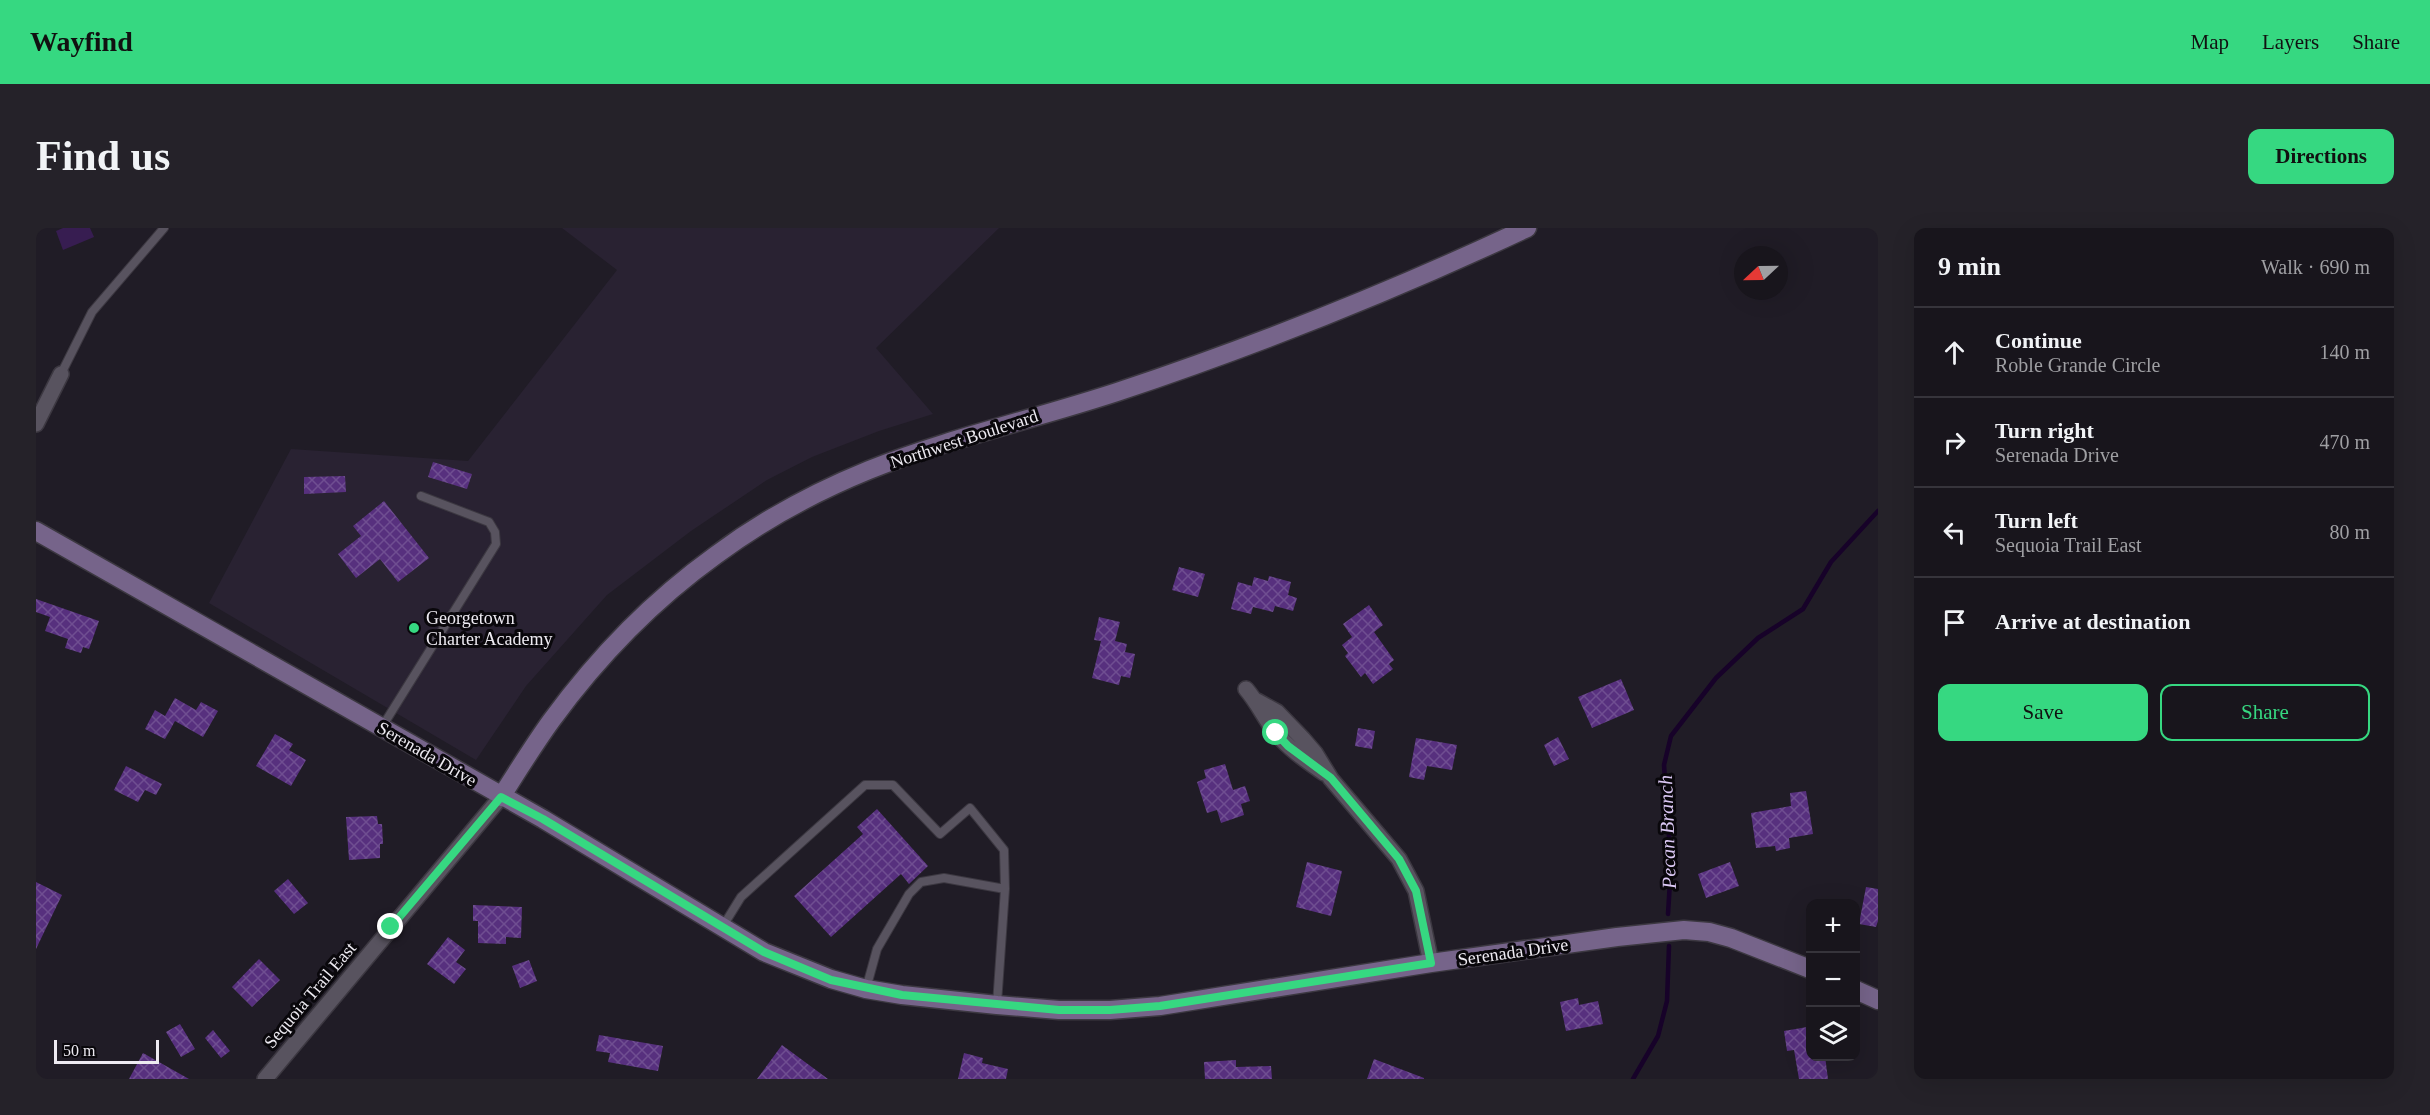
<!DOCTYPE html>
<html lang="en">
<head>
<meta charset="utf-8">
<style>
  :root { --surface:#18151c; --page:#252229; --text:#f1f3f6; --muted:#9f9fa3; --line:#36343b; --accent:#36d881 }
  body { margin:0; font-family:Georgia,serif; background:var(--page); color:var(--text) }
  .controls { position:absolute; right:18px; bottom:18px; display:grid; overflow:hidden; border-radius:12px; box-shadow:0 6px 24px #0002 }
  .controls button { width:54px; height:54px; display:grid; place-items:center; padding:0; border:0; border-bottom:2px solid var(--line); background:var(--surface); color:var(--text); font:30px sans-serif }
  .compass { position:absolute; left:1698px; top:18px; width:54px; height:54px; border-radius:50%; background:var(--surface); box-shadow:0 6px 24px #0002; rotate:248deg }
  .scale { position:absolute; left:18px; bottom:15px; width:105px; box-sizing:border-box; padding-left:6px; border:3px solid #edeaf1; border-top:0; font-size:16px; line-height:21px; white-space:nowrap; color:#edeaf1; -webkit-text-stroke:4px #09070b; paint-order:stroke }
  .stop { position:absolute; width:18px; height:18px; margin:-14px; border:4px solid #36d881; border-radius:50%; background:#fff }
  .stop.end { background:#36d881; border-color:#fff; box-shadow:0 2px 6px #0008 }
  .list { margin:0; padding:0; list-style:none }
  h2 { display:flex; justify-content:space-between; align-items:center; height:78px; margin:0; padding:0 24px; font-size:26px }
  h2 small { font-size:20px; font-weight:400; color:var(--muted) }
  .list li { display:grid; grid-template-columns:39px 1fr auto; gap:18px; align-items:center; box-sizing:border-box; height:90px; padding:0 24px; border-top:2px solid var(--line) }
  .list b { display:block; font-size:22px; white-space:nowrap }
  .list p { margin:0; font-size:20px; white-space:nowrap; color:var(--muted) }
  .list em { font-size:20px; font-style:normal; color:var(--muted) }
  .actions { display:flex; gap:12px; padding:18px 24px }
  .actions a { flex:1; padding:14px 0; border:2px solid var(--accent); border-radius:12px; text-align:center; font-size:21px; color:var(--accent) }
  .actions .main { background:var(--accent); color:#111 }
  .icon { flex:none; width:33px; height:33px; fill:none; stroke:currentColor; stroke-width:2; stroke-linecap:round; stroke-linejoin:round }
  .map { position:relative; flex:none; width:1842px; height:851px; overflow:hidden; border-radius:12px }
  header { display:flex; align-items:center; gap:36px; box-sizing:border-box; height:84px; padding:0 30px; background:var(--accent); color:#111 }
  header strong { font-size:28px }
  nav { display:flex; gap:33px; margin-inline-start:auto; font-size:21px }
  .intro { display:flex; align-items:center; justify-content:space-between; box-sizing:border-box; height:144px; padding:0 36px }
  h1 { margin:0; font-size:42px }
  .button { padding:15px 27px; border-radius:12px; background:var(--accent); color:#111; font-size:21px; font-weight:700 }
  main { display:flex; gap:36px; padding:0 36px }
  aside { flex:1; background:var(--surface); border-radius:12px; box-shadow:0 6px 24px #0002 }
  .map>svg:first-child { display:block }
  .built { fill:#292232 }
  .park { fill:#371d51 }
  .lines { fill:none; stroke-linecap:round; stroke-linejoin:round }
  .stream { stroke:#170229; stroke-width:4.5 }
  .building { fill:url(#building-cross-hatch) }
  .lane-casing { stroke:#3c3841; stroke-width:10 }
  .street-casing { stroke:#3c3841; stroke-width:18 }
  .secondary-casing { stroke:#3c3841; stroke-width:21 }
  .lane { stroke:#58535f; stroke-width:8 }
  .street { stroke:#58535f; stroke-width:15 }
  .secondary { stroke:#76648a; stroke-width:18 }
  .route { stroke:#36d881; stroke-width:8 }
  .poi-dot { fill:#36d881; stroke:#09070b; stroke-width:2 }
  .labels { text-anchor:middle; dominant-baseline:central; stroke-width:6; stroke-linejoin:round; paint-order:stroke }
  .street-label { font-size:18px; fill:#edeaf1; stroke:#09070b }
  .poi-label { font-size:18px; fill:#edeaf1; stroke:#09070b; text-anchor:start }
  .water-label { font-size:20px; font-style:italic; fill:#dbc8f4; stroke:#09070b }
</style>
</head>
<body>
<header>
<strong>Wayfind</strong>
<nav><a>Map</a><a>Layers</a><a>Share</a></nav>
</header>
<div class="intro"><h1>Find us</h1><a class="button">Directions</a></div>
<main>
<div class="map">
<svg width="1842" height="851" viewBox="0 0 1842 851">
  <defs>
    <pattern id="building-cross-hatch" width="8" height="8" patternUnits="userSpaceOnUse" patternTransform="scale(1.5)"><rect width="8" height="8" fill="#57307e"/><path d="M0 0l8 8M0 8l8-8" fill="none" stroke="#6f4e91"/></pattern>
  </defs>
  <rect width="100%" height="100%" fill="#201c26"/>
  <path class="built" d="M526,0H963L840,120L897,186L843,203L776,229L731,252L655,303L571,367L490,458L440,532L173,375L255,221L432,233L581,42Z"/>
  <path class="park" d="M27,0H54L58,9L27,22L20,3Z"/>
  <g class="lines">
    <path class="stream" d="M1632,686L1635,637L1628,537L1635,508L1680,450L1722,410L1767,381L1795,334L1842,283
      M1597,851L1622,808L1631,773L1633,718"/>
  </g>
  <path class="building" d="M397,234L436,246L431,261L392,249Z
    M309,248L310,264L268,266V249Z
    M348,273L393,330L362,354L344,331L320,350L302,326L325,308L317,298Z
    M1143,339L1169,346L1162,369L1136,362Z
    M1233,348L1255,354L1252,367L1261,370L1257,383L1239,378L1237,384L1217,379L1215,386L1195,381L1202,354L1216,358L1218,349L1232,353Z
    M0,371L63,393L53,421L47,419L45,425L29,420L32,411L9,403L14,389L0,384Z
    M1333,377L1347,397L1338,404L1358,432L1353,436L1357,441L1337,456L1329,445L1325,449L1309,428L1312,425L1306,417L1316,409L1307,396Z
    M1063,389L1084,394L1079,413L1091,416L1089,424L1099,426L1094,450L1085,448L1083,457L1056,450L1065,413L1058,412Z
    M1585,451L1598,482L1556,500L1542,469Z
    M139,470L160,482L165,474L182,483L167,509L139,493L129,511L109,501L119,482L129,488Z
    M1322,500L1339,503L1336,521L1319,518Z
    M239,506L257,516L253,522L270,532L255,558L220,538Z
    M1522,509L1533,531L1518,538L1508,517Z
    M1380,510L1421,517L1416,542L1391,538L1388,552L1373,549Z
    M1189,536L1197,562L1209,558L1214,573L1205,576L1208,587L1185,595L1181,582L1171,585L1161,554L1170,550L1168,542Z
    M90,538L126,556L120,567L109,562L102,574L78,562Z
    M1770,563L1777,606L1753,610L1754,620L1740,623L1739,618L1720,620L1715,585L1755,578L1754,565Z
    M841,581L892,638L873,656L865,646L795,709L758,668L827,606L821,599Z
    M341,588L342,596H346L347,616H344V630L313,632L310,589Z
    M1271,634L1306,643L1295,688L1260,679Z
    M1694,634L1703,658L1670,670L1662,646Z
    M252,651L272,675L258,686L238,663Z
    M0,654L26,667L0,721Z
    M1830,659L1842,661V693L1840,699L1823,696Z
    M437,677L486,679L485,710L470,709V716L442,715V693H437Z
    M412,709L429,722L420,734L430,741L418,756L391,736Z
    M223,731L244,752L216,779L196,759Z
    M493,732L501,753L484,760L476,738Z
    M1542,770L1543,777L1562,773L1567,796L1530,803L1524,774Z
    M144,796L159,821L145,829L130,804Z
    M1771,799L1774,814V828H1789L1792,851H1763L1758,822L1751,823L1748,803Z
    M177,802L194,823L185,830L169,810Z
    M563,807L627,818L622,843L572,834L574,825L560,823Z
    M746,817L792,851H721Z
    M107,825L153,851H93Z
    M928,825L947,830L946,835L972,841L970,851H922Z
    M1338,831L1388,850V851H1331Z
    M1200,832V839L1235,838L1236,851H1169L1168,834Z"/>
  <g class="lines">
    <g class="lane-casing">
      <path id="lane" d="M25,146L56,84L128,0
        M346,499L460,316L459,304L453,294L385,268
        M687,698L705,669L829,557H857L904,606L934,580L968,622L969,661
        M830,761L841,721L873,666L885,654L908,650L969,661L961,776"/>
    </g>
    <g class="street-casing">
      <path id="street" d="M0,196L25,146
        M1210,461C1222,475 1229,491 1240,505C1253,521 1271,533 1288,545
        M1221,473L1241,484L1267,511L1279,525L1295,551L1363,631L1380,663L1395,735
        M229,851L465,569"/>
    </g>
    <g class="secondary-casing">
      <path id="secondary" d="M0,303L507,591L728,724L795,751L830,761L866,767L961,777L1023,782H1074L1124,778L1395,735L1581,709L1648,702L1673,704L1695,710L1774,741
        M465,569C481,544 497,518 515,493C561,430 616,373 680,327C727,292 779,264 833,242C913,210 999,191 1081,164C1222,117 1357,63 1491,0
        M1820,762L1842,772"/>
    </g>
    <use href="#lane" class="lane"/>
    <use href="#street" class="street"/>
    <use href="#secondary" class="secondary"/>
  </g>
  <g class="lines">
    <path class="route" d="M355,699L465,569L507,591L728,724L795,752L866,767L1023,782H1074L1124,778L1395,735L1380,663L1363,631L1295,550L1252,518L1240,505"/>
  </g>
  <circle class="poi-dot" cx="378" cy="400" r="6"/>
  <g class="labels">
    <g class="street-label">
      <text transform="translate(928 211) rotate(-18)">Northwest Boulevard</text>
      <text transform="translate(391 526) rotate(30)">Serenada Drive</text>
      <text transform="translate(1477 724) rotate(-8)">Serenada Drive</text>
      <text transform="translate(274 767) rotate(-50)">Sequoia Trail East</text>
    </g>
    <g class="poi-label">
      <text x="390" y="390">Georgetown<tspan x="390" dy="21">Charter Academy</tspan></text>
    </g>
    <g class="water-label">
      <text transform="translate(1631 604) rotate(-92)">Pecan Branch</text>
    </g>
  </g>
</svg>
<div class="controls">
<button>+</button>
<button>−</button>
<button><svg class="icon" aria-label="layers" viewBox="0 0 24 24"><path d="M12 4l9 5-9 5-9-5zM3 14l9 5 9-5"/></svg></button>
</div>
<svg class="compass" viewBox="-18 -18 36 36"><path d="M0-13l5 13h-10z" fill="#e53935"/><path d="M0 13l5-13h-10z" fill="#9f9fa3"/></svg>
<div class="scale">50 m</div>
<div class="stop" style="left:1240px;top:505px"></div>
<div class="stop end" style="left:355px;top:699px"></div>
</div>
<aside>
<h2>9 min<small>Walk · 690 m</small></h2>
<ul class="list">
<li><svg class="icon" aria-label="ahead" viewBox="0 0 24 24"><path d="M12 20V5M6 11l6-6 6 6"/></svg><div><b>Continue</b><p>Roble Grande Circle</p></div><em>140 m</em></li>
<li><svg class="icon" aria-label="right" viewBox="0 0 24 24"><path d="M7 20v-9h11M14 6l5 5-5 5"/></svg><div><b>Turn right</b><p>Serenada Drive</p></div><em>470 m</em></li>
<li><svg class="icon" aria-label="left" viewBox="0 0 24 24"><path d="M17 20v-9H6M10 6l-5 5 5 5"/></svg><div><b>Turn left</b><p>Sequoia Trail East</p></div><em>80 m</em></li>
<li><svg class="icon" aria-label="arrive" viewBox="0 0 24 24"><path d="M6 21V4h12l-3 4 3 4H6"/></svg><div><b>Arrive at destination</b></div></li>
</ul>
<div class="actions"><a class="main">Save</a><a>Share</a></div>
</aside>
</main>
</body>
</html>
